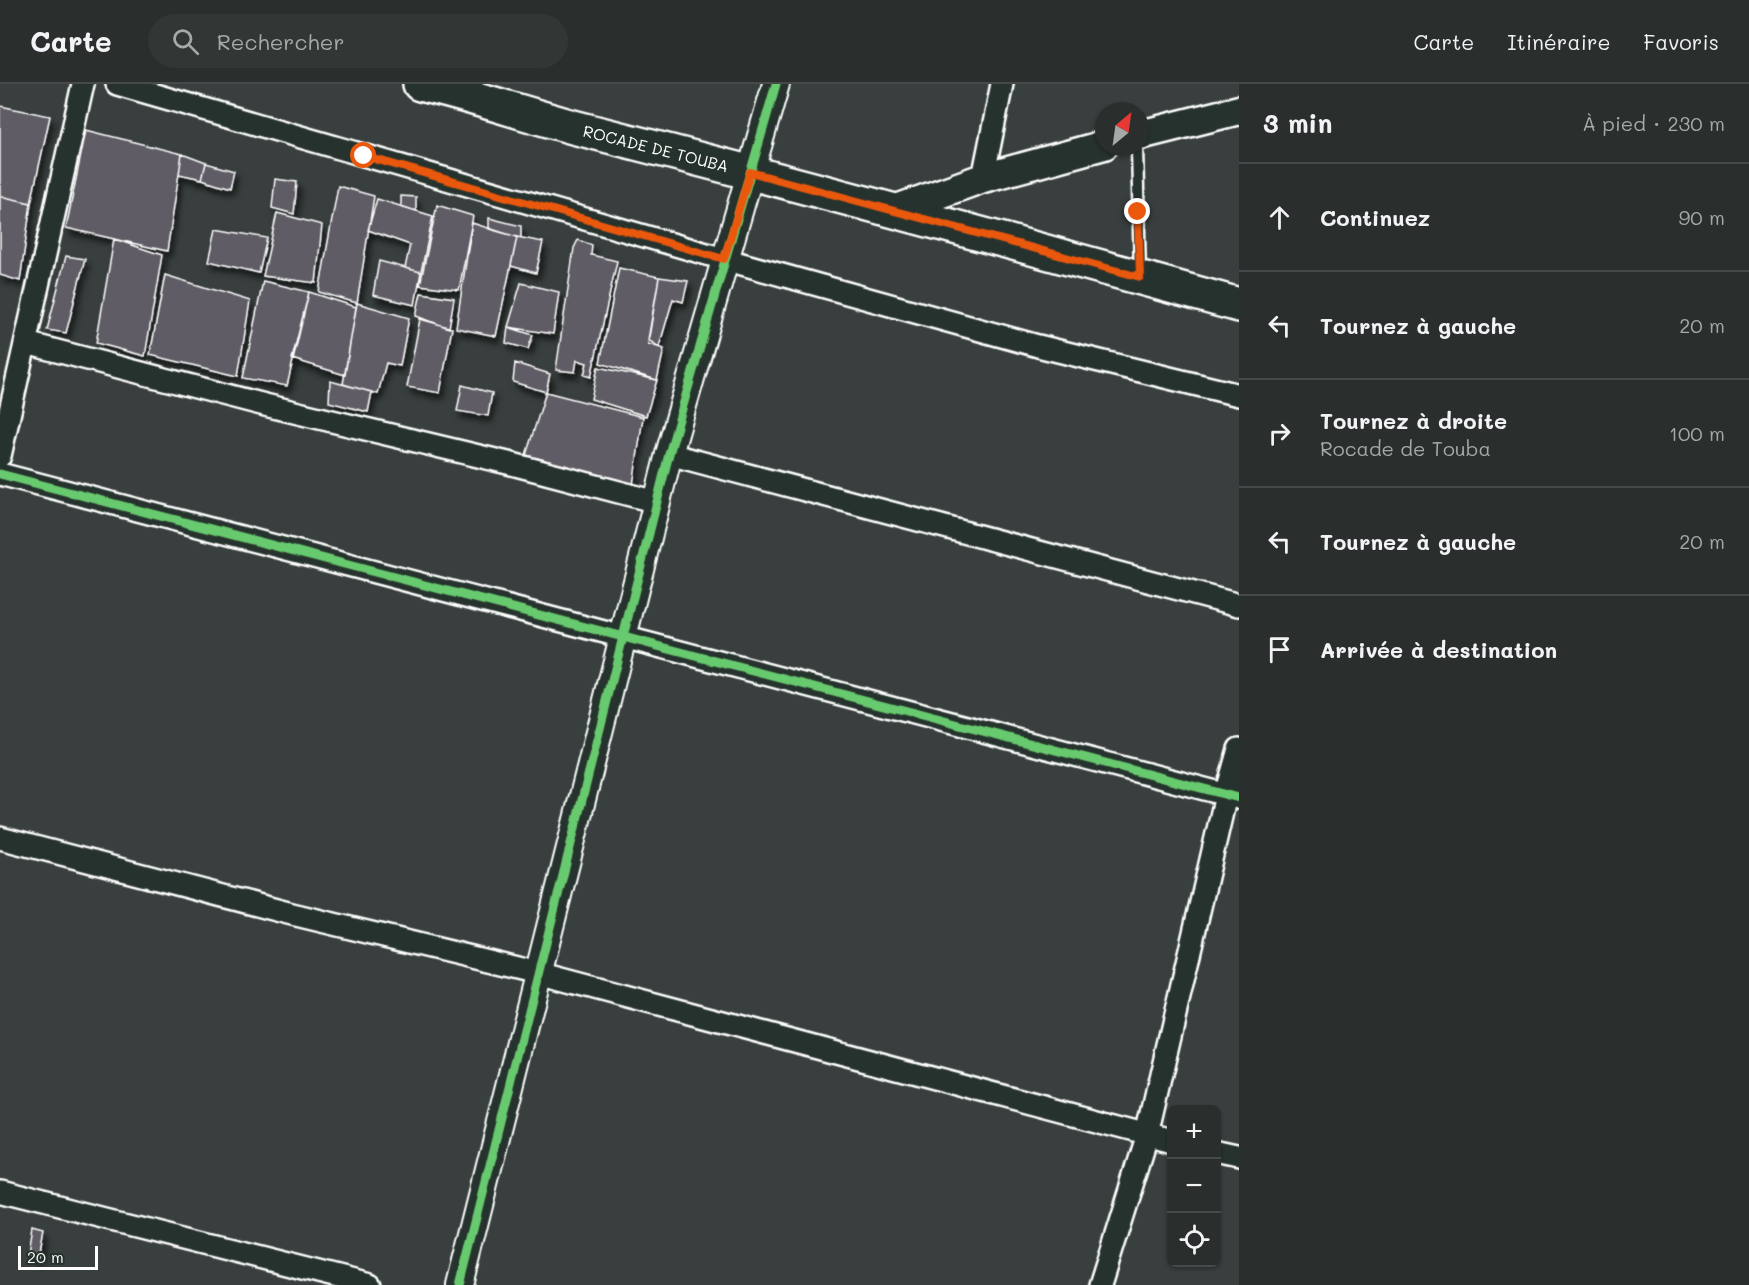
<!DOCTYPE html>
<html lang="fr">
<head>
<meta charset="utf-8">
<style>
  :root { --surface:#2a2f2e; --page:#323736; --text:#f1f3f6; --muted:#a5a9aa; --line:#464a4a }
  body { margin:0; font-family:Mali,sans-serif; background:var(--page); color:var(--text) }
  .controls { position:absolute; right:18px; bottom:18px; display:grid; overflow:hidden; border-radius:9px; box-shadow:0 2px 4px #0004 }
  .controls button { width:54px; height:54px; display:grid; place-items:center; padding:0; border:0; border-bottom:2px solid var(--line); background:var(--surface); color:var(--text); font:30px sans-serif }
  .compass { position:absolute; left:1095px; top:18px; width:54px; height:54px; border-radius:50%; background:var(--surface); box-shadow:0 2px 4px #0004; rotate:29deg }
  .scale { position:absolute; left:18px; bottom:15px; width:80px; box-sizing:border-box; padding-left:6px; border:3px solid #fff; border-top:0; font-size:16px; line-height:21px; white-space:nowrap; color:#fff; -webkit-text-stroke:4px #26332d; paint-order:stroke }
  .stop { position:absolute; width:18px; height:18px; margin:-14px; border:4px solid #ea580c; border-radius:50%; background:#fff }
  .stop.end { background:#ea580c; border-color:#fff; box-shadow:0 2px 6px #0008 }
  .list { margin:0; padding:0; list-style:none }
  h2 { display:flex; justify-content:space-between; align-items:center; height:78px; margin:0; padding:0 24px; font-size:26px }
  h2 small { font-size:20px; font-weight:400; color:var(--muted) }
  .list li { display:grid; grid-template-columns:39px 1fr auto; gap:18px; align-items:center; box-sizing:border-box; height:108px; padding:0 24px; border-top:2px solid var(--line) }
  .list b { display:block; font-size:22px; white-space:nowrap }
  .list p { margin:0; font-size:20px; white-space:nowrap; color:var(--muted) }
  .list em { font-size:20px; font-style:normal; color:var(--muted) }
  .icon { flex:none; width:33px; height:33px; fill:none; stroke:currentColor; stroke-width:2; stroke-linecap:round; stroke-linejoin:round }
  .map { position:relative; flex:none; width:1239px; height:1201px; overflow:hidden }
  header { display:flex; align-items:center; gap:36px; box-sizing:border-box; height:84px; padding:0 30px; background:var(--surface); border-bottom:2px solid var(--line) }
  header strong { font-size:28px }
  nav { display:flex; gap:33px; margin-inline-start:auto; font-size:21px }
  .search { width:420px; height:54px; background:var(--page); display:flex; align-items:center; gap:15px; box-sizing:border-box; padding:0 21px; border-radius:33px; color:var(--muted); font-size:22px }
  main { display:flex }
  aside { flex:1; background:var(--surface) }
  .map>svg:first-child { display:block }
  .building { fill:#615c65; stroke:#fff; stroke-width:1.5; filter:url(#shadow) }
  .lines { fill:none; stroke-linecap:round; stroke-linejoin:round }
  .service-casing { stroke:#fff; stroke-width:15 }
  .minor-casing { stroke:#fff; stroke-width:26 }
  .tertiary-casing { stroke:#fff; stroke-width:30 }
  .secondary-casing { stroke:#fff; stroke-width:33 }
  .primary-casing { stroke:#fff; stroke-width:38 }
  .service { stroke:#26332d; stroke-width:10 }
  .minor { stroke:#26332d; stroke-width:21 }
  .tertiary { stroke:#26332d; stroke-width:26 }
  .secondary { stroke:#26332d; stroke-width:28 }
  .primary { stroke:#26332d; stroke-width:33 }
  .cycleway-casing { stroke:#26332d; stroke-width:13 }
  .cycleway { stroke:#67ca6e; stroke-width:9 }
  .route { stroke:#ea580c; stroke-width:8 }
  .labels { text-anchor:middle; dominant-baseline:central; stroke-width:4.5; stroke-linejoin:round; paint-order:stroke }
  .street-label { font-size:16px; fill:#fff; stroke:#26332d }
</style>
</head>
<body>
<header>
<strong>Carte</strong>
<div class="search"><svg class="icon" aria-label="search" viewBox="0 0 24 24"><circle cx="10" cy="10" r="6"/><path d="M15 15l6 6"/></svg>Rechercher</div>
<nav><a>Carte</a><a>Itinéraire</a><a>Favoris</a></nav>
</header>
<main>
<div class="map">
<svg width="1239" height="1201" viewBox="0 0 1239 1201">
  <defs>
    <filter id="shadow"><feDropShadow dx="3.5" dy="6" stdDeviation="3" flood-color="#0009"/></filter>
  </defs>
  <rect width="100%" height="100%" fill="#383f3e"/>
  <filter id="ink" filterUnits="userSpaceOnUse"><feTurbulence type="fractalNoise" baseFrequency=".0167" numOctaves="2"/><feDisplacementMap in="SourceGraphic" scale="12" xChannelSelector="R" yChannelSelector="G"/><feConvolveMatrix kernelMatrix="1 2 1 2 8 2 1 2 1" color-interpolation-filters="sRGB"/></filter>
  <g filter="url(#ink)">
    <path class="building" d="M0,22L50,32L31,119L0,112Z
      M86,46L182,70L167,167L66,144Z
      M182,70L206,79L202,95L179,90Z
      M206,79L234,87L230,104L202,95Z
      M275,95L297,98L294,130L272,124Z
      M338,102L374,112L357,219L319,208Z
      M0,112L31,119L20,197L0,191Z
      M401,112L416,113V127L401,122Z
      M377,115L433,132L421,188L405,184L410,161L368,146Z
      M437,121L473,132L459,206L420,201Z
      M277,129L322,141L316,199L263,192Z
      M489,134L521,142V154L489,145Z
      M472,139L517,153L496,252L456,244Z
      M216,145L267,154L259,189L209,177Z
      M517,153L543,158L536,189L511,182Z
      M114,155L162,171L145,272L96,259Z
      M578,156L592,161L591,171L617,177L591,293L584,291L587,279L577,276L575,288L556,286L574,164Z
      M66,172L85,175L66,249L47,246Z
      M379,177L421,188L415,221L373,211Z
      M619,184L659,193L648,260L664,265L657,296L600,279Z
      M165,191L250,217L238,292L150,271Z
      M659,193L688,197L683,218L673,215L659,263L648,256Z
      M263,197L309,208L287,302L243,294Z
      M521,199L559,208L553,250L508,243Z
      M309,208L356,223L345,291L292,275Z
      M421,209L454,214L449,244L416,232Z
      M357,219L409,234L400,282L386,279L378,310L343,300Z
      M420,235L452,244L440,309L407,303Z
      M508,243L533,251L528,265L506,259Z
      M515,279L550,290L546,308L513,298Z
      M598,283L657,296L646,332L591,315Z
      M330,297L372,308L368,328L329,318Z
      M462,301L492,309L488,332L457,327Z
      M546,308L643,333L633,401L526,371Z
      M32,1146L43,1149L38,1174L28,1171Z"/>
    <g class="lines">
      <g class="service-casing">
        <path id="service" d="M1137,63L1140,189"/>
      </g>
      <g class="minor-casing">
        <path id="minor" d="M117,0L724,175L1038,262L1239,311
          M983,94L1002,0
          M26,259L265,321L512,380L657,418
          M669,370L1239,521
          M0,372L83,0
          M0,390L1239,714
          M0,754L292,830L538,889L1172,1057
          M1216,1069L1239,1074
          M0,1108L370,1201
          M1100,1201L1147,1051L1226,711L1239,665"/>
      </g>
      <g class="tertiary-casing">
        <path id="tertiary" d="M460,1201L669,370L776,0"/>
      </g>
      <g class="secondary-casing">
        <path id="secondary" d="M1140,51L1239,26
          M894,126L983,94L1104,61"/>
      </g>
      <g class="primary-casing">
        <path id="primary" d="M420,0C473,12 524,30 577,44C799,100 1019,160 1239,221"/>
      </g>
      <use href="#service" class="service"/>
      <use href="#minor" class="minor"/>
      <use href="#tertiary" class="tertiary"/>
      <use href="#secondary" class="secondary"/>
      <use href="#primary" class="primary"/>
      <g class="cycleway-casing">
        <path id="cycleway" d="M0,390L1239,714
          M460,1201L669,370L776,0"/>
      </g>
      <use href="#cycleway" class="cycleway"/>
    </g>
  </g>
  <g class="lines" filter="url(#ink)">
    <path class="route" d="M364,72L724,175L750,88L1140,193L1138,128"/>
  </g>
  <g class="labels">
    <g class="street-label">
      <text transform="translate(656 64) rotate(14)">ROCADE DE TOUBA</text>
    </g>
  </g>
</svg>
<div class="controls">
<button>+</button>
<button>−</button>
<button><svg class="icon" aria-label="locate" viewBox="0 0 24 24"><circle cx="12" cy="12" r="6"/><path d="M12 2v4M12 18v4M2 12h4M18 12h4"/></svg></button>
</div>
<svg class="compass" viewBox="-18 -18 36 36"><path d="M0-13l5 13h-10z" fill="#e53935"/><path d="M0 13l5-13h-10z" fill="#a5a9aa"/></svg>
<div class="scale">20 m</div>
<div class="stop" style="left:364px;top:72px"></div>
<div class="stop end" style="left:1138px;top:128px"></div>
</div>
<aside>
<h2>3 min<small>À pied · 230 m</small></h2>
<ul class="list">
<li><svg class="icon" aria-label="ahead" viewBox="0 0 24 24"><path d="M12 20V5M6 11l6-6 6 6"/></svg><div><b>Continuez</b></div><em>90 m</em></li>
<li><svg class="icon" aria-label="left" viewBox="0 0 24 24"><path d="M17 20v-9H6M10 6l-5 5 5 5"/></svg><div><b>Tournez à gauche</b></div><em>20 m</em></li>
<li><svg class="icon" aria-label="right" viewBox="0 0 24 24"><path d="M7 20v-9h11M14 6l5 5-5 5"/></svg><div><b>Tournez à droite</b><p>Rocade de Touba</p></div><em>100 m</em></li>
<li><svg class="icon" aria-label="left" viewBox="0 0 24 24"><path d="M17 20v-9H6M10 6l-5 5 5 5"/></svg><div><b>Tournez à gauche</b></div><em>20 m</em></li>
<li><svg class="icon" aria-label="arrive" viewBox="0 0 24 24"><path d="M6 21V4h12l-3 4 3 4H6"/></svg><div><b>Arrivée à destination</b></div></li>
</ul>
</aside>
</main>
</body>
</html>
